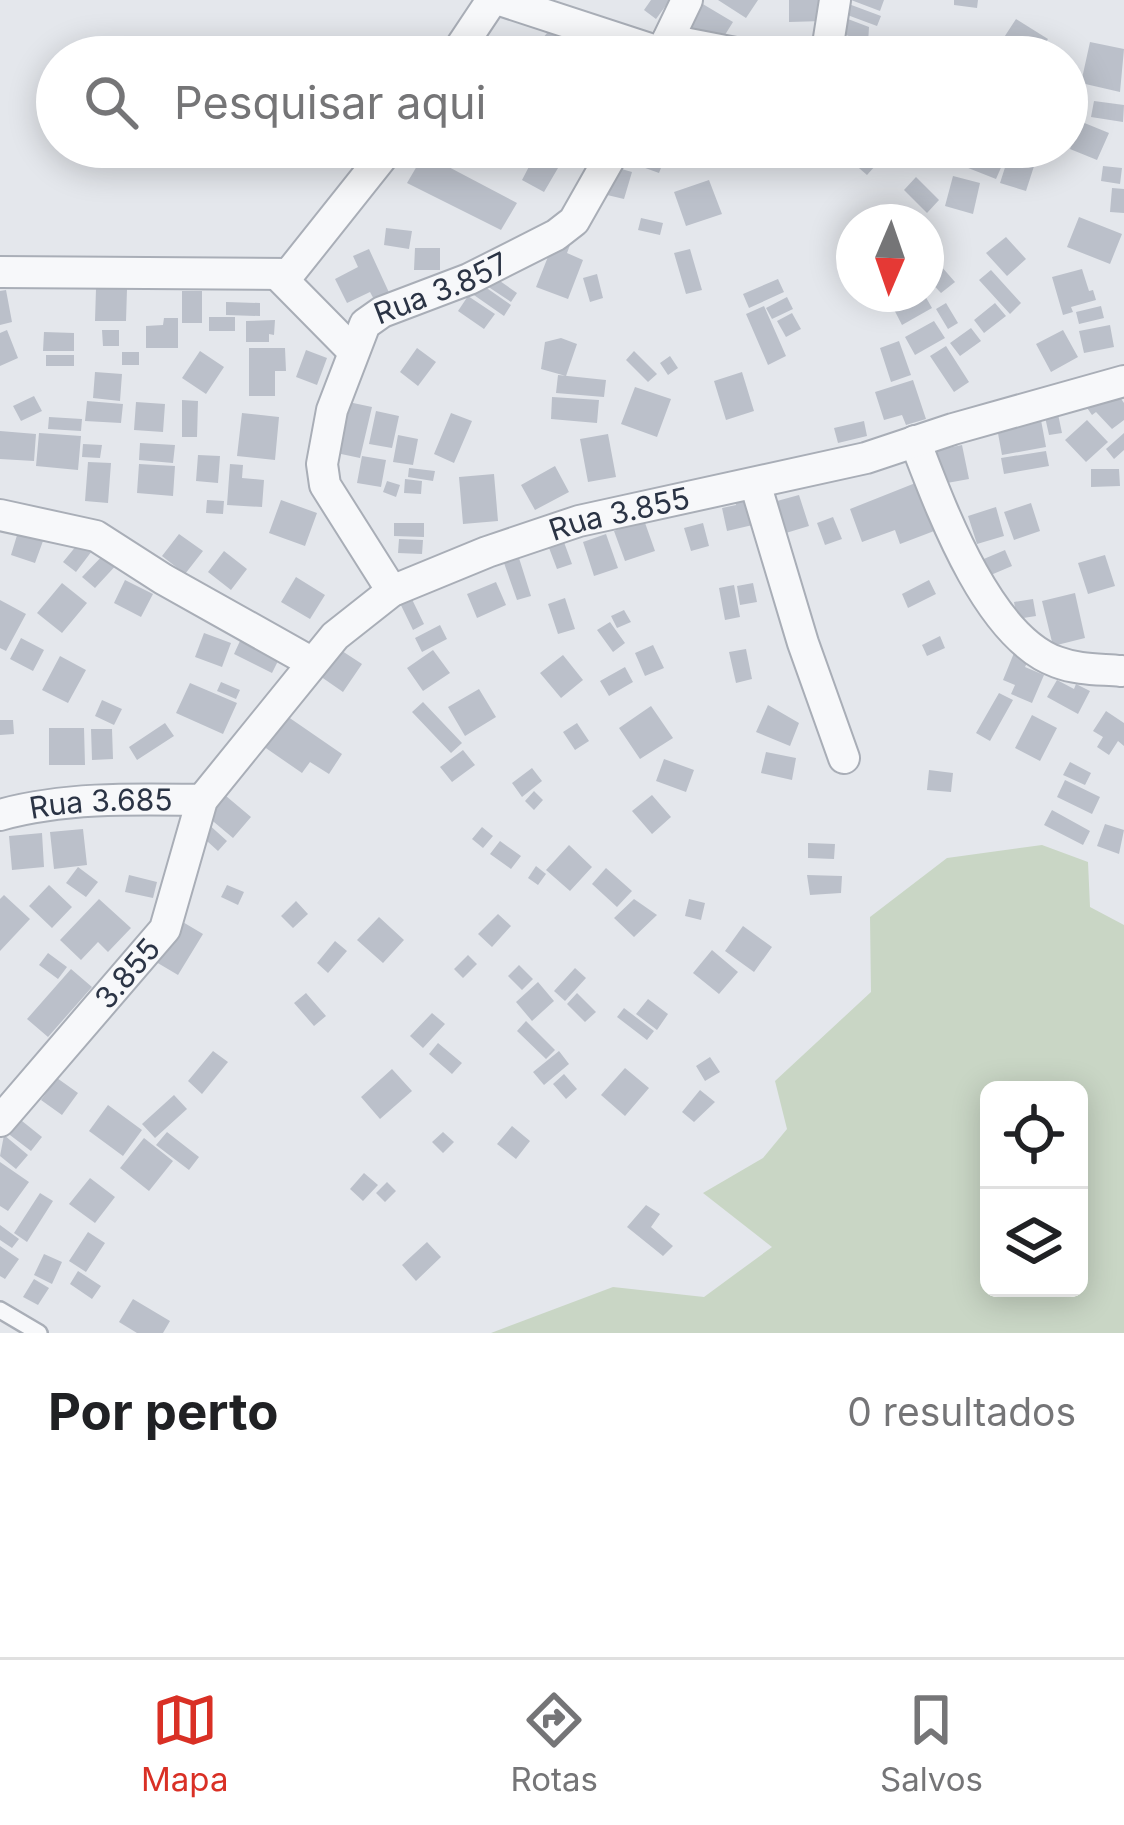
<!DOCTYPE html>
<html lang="pt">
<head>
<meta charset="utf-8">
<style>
  :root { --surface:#fff; --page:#f2f2f2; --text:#202124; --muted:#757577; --line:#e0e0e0; --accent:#d93025 }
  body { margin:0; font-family:Inter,sans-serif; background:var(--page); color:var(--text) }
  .controls { position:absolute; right:36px; bottom:36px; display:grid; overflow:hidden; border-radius:18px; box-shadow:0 6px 30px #0003 }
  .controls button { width:108px; height:108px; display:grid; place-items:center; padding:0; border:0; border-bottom:3px solid var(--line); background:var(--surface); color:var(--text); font:60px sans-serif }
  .compass { position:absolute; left:836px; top:204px; width:108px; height:108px; border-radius:50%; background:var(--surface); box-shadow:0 6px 30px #0003; rotate:182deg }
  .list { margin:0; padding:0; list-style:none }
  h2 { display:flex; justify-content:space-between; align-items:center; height:156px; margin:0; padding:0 48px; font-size:51px }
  h2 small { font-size:39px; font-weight:400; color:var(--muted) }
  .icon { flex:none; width:66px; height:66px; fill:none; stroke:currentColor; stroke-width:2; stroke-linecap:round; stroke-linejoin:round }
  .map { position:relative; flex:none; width:1124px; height:1333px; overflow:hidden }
  .search { position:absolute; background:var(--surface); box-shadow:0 6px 30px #0003; left:36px; right:36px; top:36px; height:132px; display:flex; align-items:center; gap:30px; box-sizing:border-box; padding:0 42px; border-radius:66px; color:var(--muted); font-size:45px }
  .sheet { height:324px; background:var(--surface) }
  nav { display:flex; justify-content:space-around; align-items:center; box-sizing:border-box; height:168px; border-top:3px solid var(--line); background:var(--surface); font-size:33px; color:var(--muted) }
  nav a { display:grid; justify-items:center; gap:6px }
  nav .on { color:var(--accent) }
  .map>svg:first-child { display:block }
  .green { fill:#c9d6c5; fill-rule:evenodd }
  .building { fill:#bbc0ca }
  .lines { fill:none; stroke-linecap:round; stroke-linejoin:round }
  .service-casing { stroke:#a9aeb7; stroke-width:20 }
  .minor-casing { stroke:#a9aeb7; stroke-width:34 }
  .service { stroke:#f7f8fa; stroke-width:15 }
  .minor { stroke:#f7f8fa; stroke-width:30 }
  .labels { text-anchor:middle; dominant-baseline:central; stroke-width:10; stroke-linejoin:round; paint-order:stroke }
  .street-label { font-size:30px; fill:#2b3445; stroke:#f4f6f9 }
</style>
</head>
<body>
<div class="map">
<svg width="1124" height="1333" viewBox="0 0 1124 1333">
  <rect width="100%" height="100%" fill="#e4e7ec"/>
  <path class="green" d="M1042,845L1088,862L1090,907L1124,925V1333H491L613,1287L704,1297L772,1247L703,1193L763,1158L787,1129L775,1081L871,992L870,917L947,858ZM989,1090H1079V1288H989Z"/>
  <path class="building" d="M651,0H670L656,19L644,10Z
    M696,0L733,22L718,46L681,24Z
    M718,0H758L746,18Z
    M789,0H823V21L789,22Z
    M851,0H884L880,11Z
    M954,0H978L977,8L954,5Z
    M846,3L881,16L877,26L842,13Z
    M840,16L869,27L868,43L835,31Z
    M1016,19L1048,39L1036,57H1024L1001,42Z
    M553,26L572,44L566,57H549L536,46Z
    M598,40L615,47L610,57H590Z
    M493,42L524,57H501L488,51Z
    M1090,42L1124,49L1120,92L1081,83Z
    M1094,101L1124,105L1123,122L1091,117Z
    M1082,122L1109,133L1097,160L1070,149Z
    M486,147H503L497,159L483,152Z
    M632,147H669L659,173L626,161Z
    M747,147H787V159L748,161Z
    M851,147H892L867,175L844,155Z
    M959,147H1010L996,179L953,162Z
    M424,154L517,203L501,230L407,183Z
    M535,155L558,168L544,192L522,180Z
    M1009,155L1035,163L1026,191L1000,183Z
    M611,166L632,172L624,199L603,194Z
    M1103,166L1122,168L1120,184L1101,181Z
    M953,176L980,183L973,214L945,206Z
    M916,177L939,200L927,213L904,190Z
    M709,180L722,214L686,226L674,192Z
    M1112,188L1124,189V213L1110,212Z
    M1079,217L1122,234L1110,264L1067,247Z
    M641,218L663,223L660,235L638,230Z
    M386,228L412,231L409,249L384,245Z
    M1006,237L1026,259L1007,276L986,253Z
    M555,239L570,245L567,253L583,260L568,299L536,287Z
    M415,248H440V270H414Z
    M369,249L392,299L377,305L370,292L347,303L335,279L358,267L353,256Z
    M690,249L702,290L686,294L674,253Z
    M933,257L955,282L941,293L926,277V264Z
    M1082,269L1089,291L1093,290L1096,300L1071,307L1073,312L1063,315L1052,277Z
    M991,270L1021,303L1010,314L979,280Z
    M487,272L517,293L511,302L481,282Z
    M597,274L603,298L590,302L583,278Z
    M778,279L784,292L749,308L743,294Z
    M478,282L511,305L504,316L471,293Z
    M96,289H127L126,321H95Z
    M6,290L12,322L0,325V291Z
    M182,291H202V323H182Z
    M886,294H924L932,308L902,325Z
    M468,296L495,314L484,329L458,311Z
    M787,297L793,309L772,319L766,308Z
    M226,302L260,303V316L226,315Z
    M946,303L958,323L948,329L936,309Z
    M995,303L1006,316L984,333L974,320Z
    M764,306L786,356L768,365L746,314Z
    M1101,306L1104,318L1079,324L1076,312Z
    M792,313L801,329L786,337L777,321Z
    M209,317H235V331H209Z
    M164,318H178V348H146V326L163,325Z
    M275,320L274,335L269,334V342H246V321Z
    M934,321L945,338L915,355L905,337Z
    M1110,325L1114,347L1084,353L1079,331Z
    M971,328L981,341L960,356L950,343Z
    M7,330L18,358L0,366V333Z
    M102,330H119V346H103Z
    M1063,330L1078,357L1051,372L1036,344Z
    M44,332L74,333V351H43Z
    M561,338L577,344L566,376L541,369L545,342Z
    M899,341L911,375L891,382L880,348Z
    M946,346L969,382L954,392L930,356Z
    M249,348H285L286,371H275V396H249Z
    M417,348L436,362L418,386L400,372Z
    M306,350L327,358L317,385L296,377Z
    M200,351L224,367L206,394L182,378Z
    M634,351L657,374L648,382L626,360Z
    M122,352H139V365H122Z
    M46,355H74V366H46Z
    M670,356L678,368L668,375L660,363Z
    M95,372L122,374L120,401L93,398Z
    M742,372L754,411L726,420L714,381Z
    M558,375L606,380L604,397L556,393Z
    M913,380L926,419L906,425L902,415L884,420L875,392Z
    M635,387L671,399L657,437L621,424Z
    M1113,387L1124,403V420L1112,429L1096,412L1092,415L1083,402Z
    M34,396L42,411L21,421L13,406Z
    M552,397L599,400L597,423L551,419Z
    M182,400L198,401L197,437H182Z
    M339,400L372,407L360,458L327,451Z
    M87,401L123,404L121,423L85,421Z
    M136,402L165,404L163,432L134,430Z
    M376,411L399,416L392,448L369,444Z
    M242,413L279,417L275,460L237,456Z
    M451,413L472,421L454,463L434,454Z
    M1058,414L1062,433L1049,435L1045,417Z
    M49,417L82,419L81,431L48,429Z
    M1041,420L1046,447L1002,455L997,428Z
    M1087,420L1108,442L1086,462L1065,440Z
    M864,421L867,436L838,443L834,428Z
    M0,431L36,434L34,461L0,459Z
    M39,433L81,436L78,470L36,466Z
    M1124,433V450L1114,459L1106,449Z
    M608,434L616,477L588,482L580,439Z
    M398,435L418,439L413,465L393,462Z
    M140,443L175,445L173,463L139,460Z
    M83,444L102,445L100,458L82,457Z
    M962,445L969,479L936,485L929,452Z
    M1046,451L1049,466L1004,474L1001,458Z
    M198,455L220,456L218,483L196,481Z
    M362,456L386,460L381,487L357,483Z
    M88,462L111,463L108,503L85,501Z
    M139,464L175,466L173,496L137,493Z
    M230,464L243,465L242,478L264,480L262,507L227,505Z
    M555,466L569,492L535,510L521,485Z
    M409,468L435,471L433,481L408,477Z
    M1091,469H1119L1120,486L1091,487Z
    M494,474L498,521L463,524L459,477Z
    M405,479L422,481L421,494L404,493Z
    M923,480L942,528L900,544L895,530L862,542L850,509Z
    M387,481L400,485L396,497L383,492Z
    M750,494L757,524L727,531L722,508L736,505L734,497Z
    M799,495L809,526L776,536L766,504Z
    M207,500L224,501L223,514L206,513Z
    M281,500L317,513L305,546L269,533Z
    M1031,503L1040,531L1014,540L1004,512Z
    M996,507L1004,536L977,544L968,516Z
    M833,517L842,539L825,545L817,523Z
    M644,520L655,551L625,561L614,531Z
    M394,523H424V537L394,536Z
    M703,523L709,546L691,551L684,528Z
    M18,532L43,541L35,563L11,555Z
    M86,534L98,543L76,572L63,562Z
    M179,534L203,551L185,574L162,556Z
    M561,534L572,564L557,569L546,540Z
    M606,534L618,568L594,576L583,542Z
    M399,539L423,540L422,554L398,553Z
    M108,550L120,561L95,588L82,577Z
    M1005,550L1012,566L986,577L979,561Z
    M224,551L247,569L231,590L208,572Z
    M1105,555L1115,586L1088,594L1078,563Z
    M519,558L531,596L517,600L504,563Z
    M296,577L325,595L310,619L281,602Z
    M125,580L153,594L141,617L114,603Z
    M929,580L936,594L908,608L902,594Z
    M496,582L506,605L477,618L467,594Z
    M62,583L87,603L62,633L37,613Z
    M753,583L757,602L740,605L737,586Z
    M734,585L740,617L725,620L719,588Z
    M407,589L424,624L413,630L396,595Z
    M1075,593L1085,638L1053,646L1042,601Z
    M565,598L575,629L558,634L548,604Z
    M1033,599L1036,616L1017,619L1014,602Z
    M0,600L26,614L6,651L0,648Z
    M624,610L631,622L617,628L611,616Z
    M610,622L625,643L613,652L597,630Z
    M440,625L447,639L422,652L415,638Z
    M246,628L285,647L272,673L234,654Z
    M204,633L231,643L222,667L195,657Z
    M940,636L945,648L927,656L922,645Z
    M21,638L44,650L33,671L10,659Z
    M653,645L664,668L645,676L635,653Z
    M336,647L362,664L343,692L317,674Z
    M746,649L752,679L736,683L729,652Z
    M433,650L450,673L423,691L407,668Z
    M1014,653L1029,659L1025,667L1044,675L1032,703L1011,694L1015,685L1003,680Z
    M563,655L583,680L561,698L540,673Z
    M60,656L86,670L68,703L42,690Z
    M625,667L633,682L609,696L600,681Z
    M1057,680L1074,689L1076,684L1090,691L1078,714L1047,697Z
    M221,682L240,690L236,699L217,691Z
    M190,683L237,703L223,734L176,713Z
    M479,689L496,717L465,736L448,707Z
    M999,693L1013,700L990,741L976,733Z
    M102,700L122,709L114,725L95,716Z
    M423,702L462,743L451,753L412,712Z
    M768,705L799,723L790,746L756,732Z
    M651,706L673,738L640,759L619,728Z
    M1106,711L1124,723V746L1118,741L1109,755L1097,747L1103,737L1093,731Z
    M281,712L342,754L329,774L310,762L302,773L260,744Z
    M1032,715L1057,728L1040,761L1015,748Z
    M0,720H13L14,734L0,735Z
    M165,723L174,736L137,760L129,747Z
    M577,723L589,741L575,750L563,732Z
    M49,728H84L85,765H49Z
    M91,729H112L113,759L92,760Z
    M463,750L475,765L452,782L440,767Z
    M766,752L796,758L792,780L761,773Z
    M664,759L694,770L686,792L656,781Z
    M1070,762L1091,773L1085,785L1063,775Z
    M532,768L542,781L522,797L512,783Z
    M929,770L953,773L951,792L927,790Z
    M1065,780L1100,797L1092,814L1057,797Z
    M534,791L543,800L534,810L525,801Z
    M652,795L671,817L652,834L632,811Z
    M226,796L251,817L233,838L208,817Z
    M1052,810L1090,831L1083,845L1044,825Z
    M206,822L227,841L218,851L197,832Z
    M1105,824L1124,830L1119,854L1097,846Z
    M482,827L493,836L483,848L472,839Z
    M83,829L87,865L54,869L50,832Z
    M42,833L44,867L12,870L9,836Z
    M500,841L521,856L511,869L490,854Z
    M808,843L835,844L834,859L808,858Z
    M569,845L592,867L570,891L546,870Z
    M536,866L546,874L538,885L528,878Z
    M78,867L98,882L86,897L66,883Z
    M606,868L632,891L617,907L592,884Z
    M129,875L157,882L153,898L125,892Z
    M807,875L842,876L841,893L810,895Z
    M49,885L72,907L52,928L29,906Z
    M227,885L244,892L238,905L221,897Z
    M4,895L30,919L0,951V899Z
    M99,899L131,928L108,952L98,942L81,960L60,940Z
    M634,899L657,915L634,937L614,918Z
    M689,899L705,903L701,920L685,916Z
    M296,901L308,914L293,928L281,916Z
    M498,914L511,926L492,947L478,934Z
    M379,917L404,940L383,963L357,940Z
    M176,918L203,934L178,975L151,959Z
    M743,926L772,947L754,972L725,951Z
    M335,941L347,951L328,973L317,963Z
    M712,950L738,972L719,994L693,973Z
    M48,953L67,967L58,979L39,965Z
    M468,955L477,964L463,978L454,969Z
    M519,965L533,979L522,990L508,976Z
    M575,968L586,978L565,1001L554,991Z
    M71,969L92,987L48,1037L27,1019Z
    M538,982L554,1001L532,1021L516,1002Z
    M306,993L326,1016L314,1026L294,1003Z
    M577,993L596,1012L585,1022L567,1004Z
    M648,999L668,1014L657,1030L636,1014Z
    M624,1008L654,1031L647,1040L617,1017Z
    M432,1013L445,1024L423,1048L410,1036Z
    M526,1021L555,1050L546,1059L517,1031Z
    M438,1043L462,1063L452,1074L429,1054Z
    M213,1051L228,1062L202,1094L188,1081Z
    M559,1051L569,1064L544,1085L533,1072Z
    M710,1057L720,1072L705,1081L696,1066Z
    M625,1068L649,1088L625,1116L601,1095Z
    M392,1069L412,1091L380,1119L361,1097Z
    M564,1074L577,1089L566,1099L553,1084Z
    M57,1078L78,1093L62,1115L41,1100Z
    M700,1090L715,1102L694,1122L682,1112Z
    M174,1095L187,1109L155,1138L142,1124Z
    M108,1105L142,1130L123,1156L89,1131Z
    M17,1117L42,1137L31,1151L6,1132Z
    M512,1126L530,1141L516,1159L497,1144Z
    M167,1132L199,1157L189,1170L156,1145Z
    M443,1132L454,1142L443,1153L432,1142Z
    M4,1135L28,1155L16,1169L0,1156Z
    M144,1138L173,1161L149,1191L120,1168Z
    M0,1162L29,1182L8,1211L0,1206Z
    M364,1173L378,1185L363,1201L350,1189Z
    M90,1178L115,1197L95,1223L69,1204Z
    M387,1182L396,1191L385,1202L376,1193Z
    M40,1193L53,1201L27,1242L14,1233Z
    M646,1205L660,1214L651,1227L673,1246L663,1256L627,1227Z
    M0,1225L19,1239L12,1248L0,1240Z
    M88,1232L105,1243L86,1272L69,1261Z
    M427,1242L441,1257L416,1281L402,1265Z
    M0,1246L19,1259L5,1279L0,1276Z
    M44,1254L62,1262L52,1284L34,1275Z
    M78,1271L101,1286L92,1299L70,1284Z
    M34,1279L49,1288L38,1305L23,1297Z
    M133,1299L170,1321L163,1333H137L119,1322Z"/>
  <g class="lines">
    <g class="service-casing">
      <path id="service" d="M0,1310L39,1333"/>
    </g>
    <g class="minor-casing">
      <g id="minor">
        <path d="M500,0L662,53"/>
        <path d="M668,40L756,57"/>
        <path d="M661,54L687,0"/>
        <path d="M454,57L492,0"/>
        <path d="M826,57L835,0"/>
        <path d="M0,272L289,274L390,147"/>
        <path d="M280,277L352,350"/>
        <path d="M915,441C940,506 987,637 1057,662C1078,670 1100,669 1121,671"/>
        <path d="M755,483L803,643L844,758"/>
        <path d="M0,515L96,536L163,579L311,662"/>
        <path id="s1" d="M392,591L325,485L322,464L332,410L365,324L382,312L469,279L556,235L574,221L616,147"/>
        <path id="s2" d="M0,815C64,797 136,799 202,800"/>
        <path id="s3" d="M0,1121L165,929L202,800L335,636L392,591L487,552L579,521L866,458L953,429L1124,381"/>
      </g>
    </g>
    <use href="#service" class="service"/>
    <use href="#minor" class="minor"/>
  </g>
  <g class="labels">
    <g class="street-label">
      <text stroke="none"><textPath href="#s1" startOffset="378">Rua 3.857</textPath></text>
      <text stroke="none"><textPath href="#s3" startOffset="912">Rua 3.855</textPath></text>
      <text stroke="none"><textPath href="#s2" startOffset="102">Rua 3.685</textPath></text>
      <text stroke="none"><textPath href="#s3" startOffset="195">3.855</textPath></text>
    </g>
  </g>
</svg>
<div class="controls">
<button><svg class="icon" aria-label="locate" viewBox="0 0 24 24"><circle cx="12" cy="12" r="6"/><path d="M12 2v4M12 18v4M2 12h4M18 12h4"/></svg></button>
<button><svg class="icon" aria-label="layers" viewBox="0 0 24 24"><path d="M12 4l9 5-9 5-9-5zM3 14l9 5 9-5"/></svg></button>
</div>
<svg class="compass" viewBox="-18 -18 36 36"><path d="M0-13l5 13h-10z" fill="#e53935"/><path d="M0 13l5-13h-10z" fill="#757577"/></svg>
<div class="search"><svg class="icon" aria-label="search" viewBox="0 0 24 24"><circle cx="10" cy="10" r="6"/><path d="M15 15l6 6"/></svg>Pesquisar aqui</div>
</div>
<section class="sheet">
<h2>Por perto<small>0 resultados</small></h2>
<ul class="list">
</ul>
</section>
<nav>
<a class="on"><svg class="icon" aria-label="map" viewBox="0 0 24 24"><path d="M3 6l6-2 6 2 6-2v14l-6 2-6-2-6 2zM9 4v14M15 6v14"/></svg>Mapa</a>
<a><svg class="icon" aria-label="directions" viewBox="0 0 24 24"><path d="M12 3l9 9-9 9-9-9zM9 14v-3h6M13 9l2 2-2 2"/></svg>Rotas</a>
<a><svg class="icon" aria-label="saved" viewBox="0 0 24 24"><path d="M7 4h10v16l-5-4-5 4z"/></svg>Salvos</a>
</nav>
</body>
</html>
